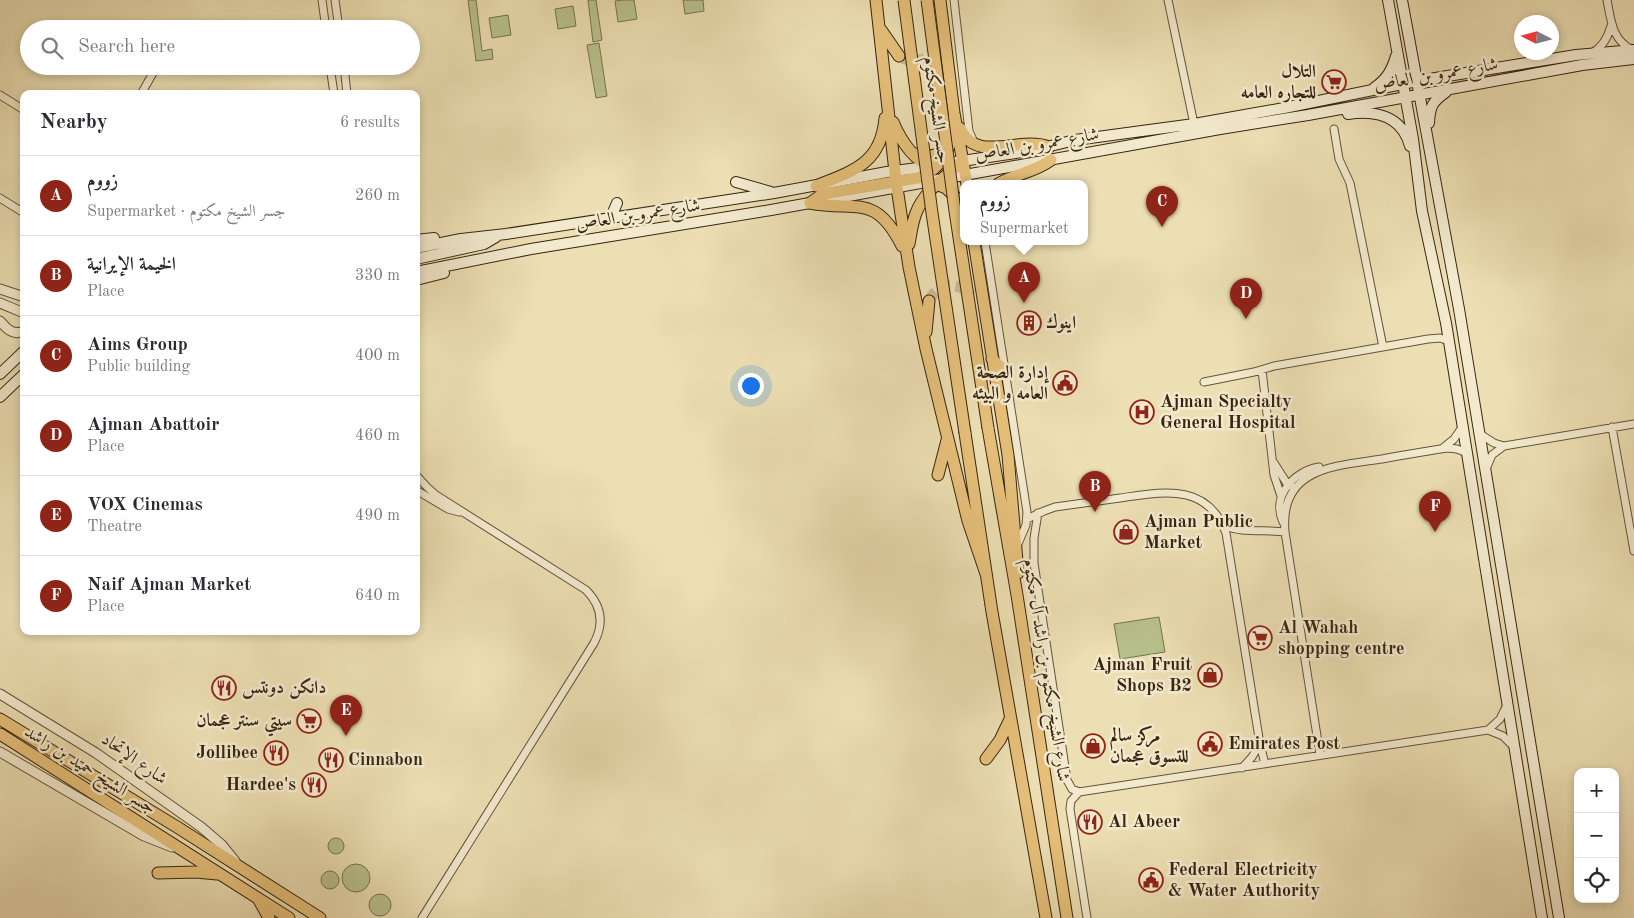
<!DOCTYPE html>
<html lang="en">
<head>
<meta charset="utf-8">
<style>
  :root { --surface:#fff; --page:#f2f2f3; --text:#2b2b33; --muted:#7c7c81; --line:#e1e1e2; --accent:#8f2418 }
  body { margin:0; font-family:"Old Standard TT",Amiri,serif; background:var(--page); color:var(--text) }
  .controls { position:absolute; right:15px; bottom:15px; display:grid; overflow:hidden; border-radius:10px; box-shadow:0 2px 8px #0003 }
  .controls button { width:45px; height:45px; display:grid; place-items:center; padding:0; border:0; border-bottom:1px solid var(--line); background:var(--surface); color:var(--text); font:25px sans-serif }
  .compass { position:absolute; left:1514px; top:15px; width:45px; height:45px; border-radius:50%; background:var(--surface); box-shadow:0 2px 8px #0003; rotate:276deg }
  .you { position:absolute; left:750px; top:385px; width:18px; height:18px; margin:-12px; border:4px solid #fff; border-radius:50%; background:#1a73e8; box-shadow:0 0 0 8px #1a73e833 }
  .badge { display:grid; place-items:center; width:32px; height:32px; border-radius:50%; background:var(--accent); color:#fff; font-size:16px; font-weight:700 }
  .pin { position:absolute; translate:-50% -41px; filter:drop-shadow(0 1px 2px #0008) }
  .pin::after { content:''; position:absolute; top:26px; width:18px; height:15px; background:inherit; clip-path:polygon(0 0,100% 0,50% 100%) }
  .popup { position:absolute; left:960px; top:180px; width:128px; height:65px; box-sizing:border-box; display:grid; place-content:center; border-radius:10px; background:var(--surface); filter:drop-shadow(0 1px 4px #0005); font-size:16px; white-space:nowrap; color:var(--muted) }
  .popup b { font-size:19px; color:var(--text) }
  .popup::after { content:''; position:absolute; left:50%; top:100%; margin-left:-10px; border:10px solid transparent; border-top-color:var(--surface) }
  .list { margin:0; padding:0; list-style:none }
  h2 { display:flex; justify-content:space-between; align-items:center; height:65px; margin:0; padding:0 20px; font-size:21px }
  h2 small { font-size:16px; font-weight:400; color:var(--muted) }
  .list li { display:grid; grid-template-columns:32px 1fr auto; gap:15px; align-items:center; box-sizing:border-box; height:80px; padding:0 20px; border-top:1px solid var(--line) }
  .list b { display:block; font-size:19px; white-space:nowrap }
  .list p { margin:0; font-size:16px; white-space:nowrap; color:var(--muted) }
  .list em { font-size:16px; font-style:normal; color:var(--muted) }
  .icon { flex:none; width:28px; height:28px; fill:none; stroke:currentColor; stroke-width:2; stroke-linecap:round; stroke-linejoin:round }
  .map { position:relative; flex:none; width:1634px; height:918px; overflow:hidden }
  .search { position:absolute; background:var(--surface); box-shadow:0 2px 8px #0003; left:20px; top:20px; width:400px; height:55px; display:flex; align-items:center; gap:12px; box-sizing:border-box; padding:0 18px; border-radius:28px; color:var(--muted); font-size:19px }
  .panel { position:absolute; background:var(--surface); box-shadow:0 2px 8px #0003; left:20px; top:90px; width:400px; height:545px; border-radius:10px }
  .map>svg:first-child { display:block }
  .green { fill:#b8c18c; stroke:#78734e }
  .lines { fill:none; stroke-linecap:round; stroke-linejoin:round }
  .primary-tunnel { stroke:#c8ba93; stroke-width:11; stroke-dasharray:11 5.5; stroke-linecap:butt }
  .minor-casing { stroke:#64543a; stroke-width:9 }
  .tertiary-casing { stroke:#64543a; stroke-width:11 }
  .secondary-casing { stroke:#372511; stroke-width:12 }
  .primary-casing { stroke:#372511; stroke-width:13 }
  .trunk-casing { stroke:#372511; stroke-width:13 }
  .minor { stroke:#f3eace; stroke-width:7 }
  .tertiary { stroke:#f3eace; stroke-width:9 }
  .secondary { stroke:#f3eace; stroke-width:10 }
  .primary { stroke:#e6c07a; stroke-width:11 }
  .trunk { stroke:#e6c07a; stroke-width:11 }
  .primary-bridge-casing { stroke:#372511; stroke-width:13; stroke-linecap:butt }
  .primary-bridge { stroke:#e6c07a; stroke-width:11 }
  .labels { text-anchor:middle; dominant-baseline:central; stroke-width:5; stroke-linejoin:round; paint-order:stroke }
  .poi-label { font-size:18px; font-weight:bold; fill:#372511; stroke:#f3eace; text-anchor:start }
  .street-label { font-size:18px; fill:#372511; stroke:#f3eace }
</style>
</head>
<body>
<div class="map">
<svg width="1634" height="918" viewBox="0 0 1634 918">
  <rect width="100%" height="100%" fill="#ecdfb3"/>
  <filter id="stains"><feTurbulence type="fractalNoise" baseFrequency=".004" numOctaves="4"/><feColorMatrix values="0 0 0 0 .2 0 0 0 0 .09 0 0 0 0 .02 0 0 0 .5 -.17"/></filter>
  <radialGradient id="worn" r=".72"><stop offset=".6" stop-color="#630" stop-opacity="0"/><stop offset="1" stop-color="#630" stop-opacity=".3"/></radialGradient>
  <path class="green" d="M468,0H476L482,51L492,49L493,59L476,61Z
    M588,0H596L602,40L593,42Z
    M623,0H634L637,19L618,22L615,1Z
    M683,0H703L704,11L685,14Z
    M573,6L576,26L558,29L555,9Z
    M508,15L511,35L492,38L489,18Z
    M599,43L607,96L596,98L587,45Z
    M1159,617L1165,652L1120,659L1114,624Z
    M328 846a8 8 0 1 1 16 0a8 8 0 1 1-16 0Z
    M342 878a14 14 0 1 1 28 0a14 14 0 1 1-28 0Z
    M321 880a9 9 0 1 1 18 0a9 9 0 1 1-18 0Z
    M369 905a11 11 0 1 1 22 0a11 11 0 1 1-22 0Z"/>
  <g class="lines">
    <path class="primary-tunnel" d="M899,56C913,65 929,61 937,46
      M929,301C938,283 957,280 971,295"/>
    <g class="minor-casing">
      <path id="minor" d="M322,0L326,29
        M335,0L339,29
        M954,0L969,131L973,140
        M1168,0L1194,124
        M1607,0C1611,20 1612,41 1633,50
        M1592,53C1603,47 1608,37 1611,26
        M330,66L334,94
        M344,66L347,94
        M141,94L157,66
        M0,95L24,110
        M1334,129L1339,159L1350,183L1383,347
        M0,198L24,213
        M985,242L1027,512L1026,525L1017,546
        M1262,370L1274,475L1281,496
        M1204,382L1254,372L1274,366L1428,339L1440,338L1449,341
        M1612,427L1634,551
        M1480,434L1494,443L1504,446
        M1443,448L1454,439L1463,426
        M1274,463L1288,485L1291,486
        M1486,469L1492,455L1504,446L1634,424
        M416,475L427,487L436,495L586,590C602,606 604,624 594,643L422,918
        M416,490L448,509L459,512
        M1038,513L1034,538V563L1067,780L1072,789L1079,792
        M1027,519L1044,511L1055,507C1077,504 1099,501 1120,498C1163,492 1207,482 1226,533L1260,744L1265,764
        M1283,522C1271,496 1294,471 1319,467
        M1223,525C1242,534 1265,529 1285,532
        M1488,730L1503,736L1514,747
        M1320,755L1285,532C1279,467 1336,466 1382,459C1404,455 1426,451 1448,448L1457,449L1467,453
        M1242,768L1252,757L1260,744
        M1087,918L1070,809L1071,801L1079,792L1488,730L1500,719L1507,705"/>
    </g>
    <g class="tertiary-casing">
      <path id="tertiary" d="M0,289L24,297
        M0,303L24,313
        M0,321C7,329 13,336 24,331
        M0,694L96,753L201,827L222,845L235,861
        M0,752L144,836L172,847"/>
    </g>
    <g class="secondary-casing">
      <path id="secondary" d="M1388,0L1413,139L1422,211L1446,323L1542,918
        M1402,0L1459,309L1559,918
        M1374,88C1387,79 1392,70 1396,56
        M1348,114C1376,110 1402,116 1410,146
        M1429,123C1430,106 1432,102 1446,92
        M955,162L1030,151L1075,140L1194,124L1284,108L1417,81L1576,55L1634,50
        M736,182L771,192
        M611,217L617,203
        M416,240L434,238
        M416,248L461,239L506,234L774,193L887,172L933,166
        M416,259L484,244L496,237
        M416,272L531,249L771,210L1220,129L1308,115L1582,65L1634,59
        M416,280L444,273
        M0,374L24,351
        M0,397L24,374"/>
    </g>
    <g class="primary-casing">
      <path id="primary" d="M876,0L896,181L909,267L926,349L968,521L986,574
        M940,0L954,113L967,184
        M881,30L899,56
        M893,122C901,141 913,159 932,168
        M960,128C976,165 1020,135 1049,147
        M916,154C929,158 939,156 949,146
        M931,182L946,188L964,205
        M998,184C1015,174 1035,172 1051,160
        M816,186C853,171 881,164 885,118
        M810,203L820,196L829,193L918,178C947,167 954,141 954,113
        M810,203C856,212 875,192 902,246
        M974,242L1008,455L1018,573
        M909,244C911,234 912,223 916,213C924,191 946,177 963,160
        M926,332L929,301
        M992,359L1006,372
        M988,428L1017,595L1067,918
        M965,433L992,612L1046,918
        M938,475L947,440
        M986,759L1000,740L1010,719"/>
    </g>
    <g class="trunk-casing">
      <path id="trunk" d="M0,719L177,827L320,918
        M0,734L289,918
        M158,873L196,872L217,874
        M259,900L269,918"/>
    </g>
    <use href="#minor" class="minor"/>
    <use href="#tertiary" class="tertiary"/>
    <use href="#secondary" class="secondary"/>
    <use href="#primary" class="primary"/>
    <use href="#trunk" class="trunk"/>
    <g class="primary-bridge-casing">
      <path id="primary-bridge" d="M904,0L932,213L965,433
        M927,0L955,211L988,428"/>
    </g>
    <use href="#primary-bridge" class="primary-bridge"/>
  </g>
  <defs>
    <g id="supermarket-ring" transform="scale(1.25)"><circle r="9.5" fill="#f3eace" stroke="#8f2418" stroke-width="1.5"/><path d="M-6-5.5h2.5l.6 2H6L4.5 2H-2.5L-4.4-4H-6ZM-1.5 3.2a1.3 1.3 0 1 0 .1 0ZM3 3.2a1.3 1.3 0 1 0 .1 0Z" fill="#8f2418"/></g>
    <g id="building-ring" transform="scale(1.25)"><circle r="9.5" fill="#f3eace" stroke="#8f2418" stroke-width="1.5"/><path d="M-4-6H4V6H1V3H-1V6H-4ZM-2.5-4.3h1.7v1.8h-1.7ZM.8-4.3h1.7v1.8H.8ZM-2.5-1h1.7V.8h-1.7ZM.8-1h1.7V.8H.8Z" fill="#8f2418"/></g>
    <g id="civic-ring" transform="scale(1.25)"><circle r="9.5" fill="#f3eace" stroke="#8f2418" stroke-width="1.5"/><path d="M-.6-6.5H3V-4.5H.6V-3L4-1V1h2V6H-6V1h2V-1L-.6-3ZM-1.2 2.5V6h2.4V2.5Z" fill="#8f2418"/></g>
    <g id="hospital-ring" transform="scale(1.25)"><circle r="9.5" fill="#f3eace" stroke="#8f2418" stroke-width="1.5"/><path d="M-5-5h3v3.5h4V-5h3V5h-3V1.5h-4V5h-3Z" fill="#8f2418"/></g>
    <g id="shop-ring" transform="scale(1.25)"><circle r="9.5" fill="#f3eace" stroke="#8f2418" stroke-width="1.5"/><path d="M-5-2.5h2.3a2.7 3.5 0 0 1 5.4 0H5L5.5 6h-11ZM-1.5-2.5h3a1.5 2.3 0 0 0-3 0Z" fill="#8f2418"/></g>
    <g id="restaurant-ring" transform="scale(1.25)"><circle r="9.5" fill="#f3eace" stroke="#8f2418" stroke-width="1.5"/><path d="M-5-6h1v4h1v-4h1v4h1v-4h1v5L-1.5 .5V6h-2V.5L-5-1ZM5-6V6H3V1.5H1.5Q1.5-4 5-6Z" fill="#8f2418"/></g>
  </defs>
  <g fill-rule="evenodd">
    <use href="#supermarket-ring" x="1334" y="82"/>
    <use href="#building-ring" x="1029" y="323"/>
    <use href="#civic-ring" x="1065" y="383"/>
    <use href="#hospital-ring" x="1142" y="412"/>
    <use href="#shop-ring" x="1126" y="532"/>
    <use href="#supermarket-ring" x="1260" y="638"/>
    <use href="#shop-ring" x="1210" y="675"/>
    <use href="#restaurant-ring" x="224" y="688"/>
    <use href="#supermarket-ring" x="309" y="721"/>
    <use href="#civic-ring" x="1210" y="744"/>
    <use href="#shop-ring" x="1093" y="746"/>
    <use href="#restaurant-ring" x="276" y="753"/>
    <use href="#restaurant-ring" x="331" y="760"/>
    <use href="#restaurant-ring" x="314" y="785"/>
    <use href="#restaurant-ring" x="1090" y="822"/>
    <use href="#civic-ring" x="1151" y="880"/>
  </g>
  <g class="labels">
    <g class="poi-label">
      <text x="1316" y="72" text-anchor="end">التلال<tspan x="1316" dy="21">للتجاره العامه</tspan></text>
      <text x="1046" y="323">اينوك</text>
      <text x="1048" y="373" text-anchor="end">إدارة الصحة<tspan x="1048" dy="21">العامه و البيئه</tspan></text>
      <text x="1160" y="402">Ajman Specialty<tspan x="1160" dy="21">General Hospital</tspan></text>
      <text x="1144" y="522">Ajman Public<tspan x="1144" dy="21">Market</tspan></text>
      <text x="1278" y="628">Al Wahah<tspan x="1278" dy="21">shopping centre</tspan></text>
      <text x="1192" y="665" text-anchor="end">Ajman Fruit<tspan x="1192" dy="21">Shops B2</tspan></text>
      <text x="242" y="688">دانكن دونتس</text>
      <text x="292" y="721" text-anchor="end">سيتي سنتر عجمان</text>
      <text x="1110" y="736">مركز سالم<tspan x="1110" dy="21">للتسوق عجمان</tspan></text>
      <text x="1228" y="744">Emirates Post</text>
      <text x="258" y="753" text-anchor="end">Jollibee</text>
      <text x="348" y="760">Cinnabon</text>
      <text x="296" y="785" text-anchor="end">Hardee's</text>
      <text x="1108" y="822">Al Abeer</text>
      <text x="1168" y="870">Federal Electricity<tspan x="1168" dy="21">&amp; Water Authority</tspan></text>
    </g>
    <g class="street-label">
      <text transform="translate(1436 75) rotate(-10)">شارع عمرو بن العاص</text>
      <text transform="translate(936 110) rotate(82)">جسر الشيخ مكتوم</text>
      <text transform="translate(1037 145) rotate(-10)">شارع عمرو بن العاص</text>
      <text transform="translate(638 215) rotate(-9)">شارع عمرو بن العاص</text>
      <text transform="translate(1046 670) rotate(81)">شارع الشيخ مكتوم بن راشد آل مكتوم</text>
      <text transform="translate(134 759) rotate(35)">شارع الإتحاد</text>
      <text transform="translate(90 770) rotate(32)">جسر الشيخ حميد بن راشد</text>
    </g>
  </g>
  <rect width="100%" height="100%" filter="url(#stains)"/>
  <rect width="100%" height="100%" fill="url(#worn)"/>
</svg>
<div class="controls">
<button>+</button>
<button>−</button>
<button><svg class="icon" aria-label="locate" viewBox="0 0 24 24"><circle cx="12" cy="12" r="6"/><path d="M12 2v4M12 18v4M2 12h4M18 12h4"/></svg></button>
</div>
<svg class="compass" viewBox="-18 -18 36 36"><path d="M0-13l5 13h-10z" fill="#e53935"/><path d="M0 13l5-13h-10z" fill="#7c7c81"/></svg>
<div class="you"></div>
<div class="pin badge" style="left:1024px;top:303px">A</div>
<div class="popup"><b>زووم</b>Supermarket</div>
<div class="pin badge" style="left:1095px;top:512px">B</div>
<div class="pin badge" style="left:1162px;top:227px">C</div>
<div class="pin badge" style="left:1246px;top:319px">D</div>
<div class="pin badge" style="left:346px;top:736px">E</div>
<div class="pin badge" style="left:1435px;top:532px">F</div>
<div class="search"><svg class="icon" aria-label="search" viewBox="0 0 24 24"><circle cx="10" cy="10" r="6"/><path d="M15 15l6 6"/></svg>Search here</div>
<section class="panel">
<h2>Nearby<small>6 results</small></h2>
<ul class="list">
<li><span class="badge">A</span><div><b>زووم</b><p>Supermarket · جسر الشيخ مكتوم</p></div><em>260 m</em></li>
<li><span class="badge">B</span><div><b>الخيمة الإيرانية</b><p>Place</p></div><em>330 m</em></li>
<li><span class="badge">C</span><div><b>Aims Group</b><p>Public building</p></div><em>400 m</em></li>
<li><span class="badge">D</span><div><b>Ajman Abattoir</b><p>Place</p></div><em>460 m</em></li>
<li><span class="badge">E</span><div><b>VOX Cinemas</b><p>Theatre</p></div><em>490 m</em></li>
<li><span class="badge">F</span><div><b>Naif Ajman Market</b><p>Place</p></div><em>640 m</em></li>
</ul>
</section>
</div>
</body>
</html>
